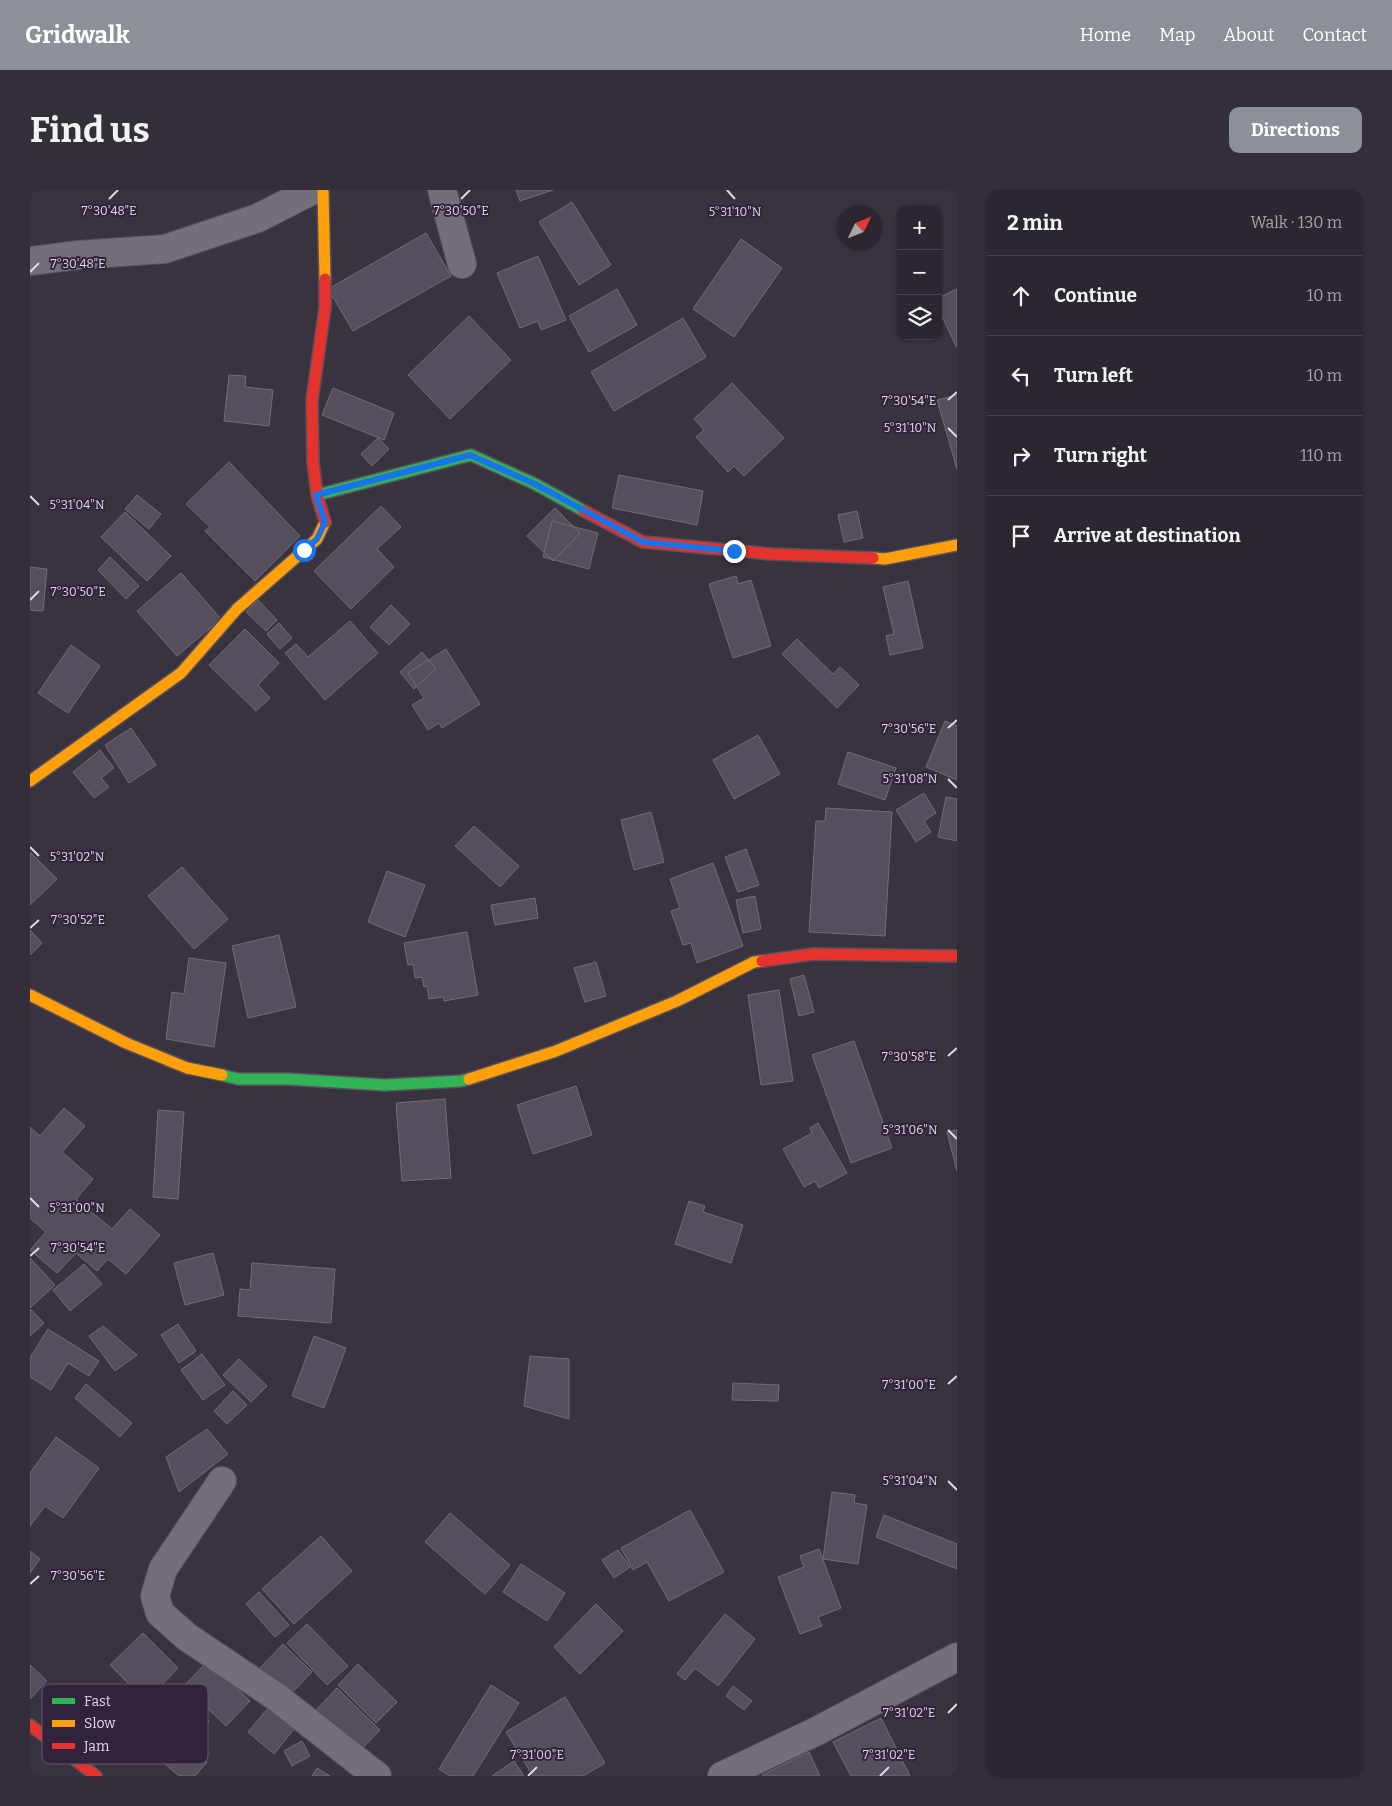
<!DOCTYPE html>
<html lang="en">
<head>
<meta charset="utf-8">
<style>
  :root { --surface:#2b262f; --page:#332e37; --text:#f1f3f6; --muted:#a6a5aa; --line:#47434b; --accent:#8c9099 }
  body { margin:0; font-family:Bitter,serif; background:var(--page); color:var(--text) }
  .controls { position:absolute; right:15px; top:15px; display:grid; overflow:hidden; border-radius:10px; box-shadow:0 1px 4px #0004 }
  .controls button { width:45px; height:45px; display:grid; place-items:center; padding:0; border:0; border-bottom:1px solid var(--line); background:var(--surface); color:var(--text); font:25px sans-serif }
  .compass { position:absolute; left:807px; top:15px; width:45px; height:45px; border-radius:50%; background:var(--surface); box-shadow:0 1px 4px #0004; rotate:47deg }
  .stop { position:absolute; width:15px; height:15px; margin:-11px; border:4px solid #1a73e8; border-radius:50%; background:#fff }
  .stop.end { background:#1a73e8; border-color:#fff; box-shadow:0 1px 5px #0008 }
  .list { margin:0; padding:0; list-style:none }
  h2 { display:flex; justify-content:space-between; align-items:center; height:65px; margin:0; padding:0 20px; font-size:21px }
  h2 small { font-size:16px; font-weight:400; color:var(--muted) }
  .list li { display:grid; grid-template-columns:32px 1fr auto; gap:15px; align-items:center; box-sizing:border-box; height:80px; padding:0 20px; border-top:1px solid var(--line) }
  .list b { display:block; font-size:19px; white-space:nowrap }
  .list em { font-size:16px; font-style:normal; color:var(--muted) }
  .icon { flex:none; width:28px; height:28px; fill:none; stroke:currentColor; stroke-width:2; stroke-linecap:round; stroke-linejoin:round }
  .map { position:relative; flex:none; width:927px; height:1586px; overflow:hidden; border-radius:10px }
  header { display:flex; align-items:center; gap:30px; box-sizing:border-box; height:70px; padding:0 25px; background:var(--accent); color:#fff }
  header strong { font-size:24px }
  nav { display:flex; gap:28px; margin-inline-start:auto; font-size:18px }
  .intro { display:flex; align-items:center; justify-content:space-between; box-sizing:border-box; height:120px; padding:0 30px }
  h1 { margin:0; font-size:35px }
  .button { padding:12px 22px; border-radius:10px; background:var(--accent); color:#fff; font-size:18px; font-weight:700 }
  main { display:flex; gap:30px; padding:0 30px }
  aside { flex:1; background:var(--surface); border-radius:10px; box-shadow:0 1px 4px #0004 }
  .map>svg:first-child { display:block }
  .building { fill:#554e5c; stroke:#726c77 }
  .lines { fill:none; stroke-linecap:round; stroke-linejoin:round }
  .street-casing { stroke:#56515c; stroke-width:30 }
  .fast-casing { stroke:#56515c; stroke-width:14 }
  .slow-casing { stroke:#56515c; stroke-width:14 }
  .jam-casing { stroke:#56515c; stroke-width:14 }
  .street { stroke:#736e78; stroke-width:28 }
  .fast { stroke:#30b455; stroke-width:11 }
  .slow { stroke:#ff9f0a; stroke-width:11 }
  .jam { stroke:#e5322d; stroke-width:11 }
  .route { stroke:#1a73e8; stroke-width:6 }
  .ticks { fill:none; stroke:#e0d8e8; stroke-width:2 }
  .key { fill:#30233b; stroke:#65596f; stroke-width:1 }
  .key-label { font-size:14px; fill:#e0d8e8 }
  .ticks-label { font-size:12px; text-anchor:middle; fill:#e0d8e8; stroke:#30233b; stroke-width:4; stroke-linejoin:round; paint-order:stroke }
</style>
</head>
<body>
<header>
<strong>Gridwalk</strong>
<nav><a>Home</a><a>Map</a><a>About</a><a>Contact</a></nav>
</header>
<div class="intro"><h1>Find us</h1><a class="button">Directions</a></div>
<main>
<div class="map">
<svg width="927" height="1586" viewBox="0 0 927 1586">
  <rect width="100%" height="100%" fill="#39333f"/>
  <path class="building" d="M486,0H523L490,11Z
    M542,12L581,75L549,95L509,32Z
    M396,43L421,86L323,141L298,99Z
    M711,49L752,78L704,147L663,119Z
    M508,66L536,130L511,140L508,131L490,138L467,83Z
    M587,99L607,135L559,162L539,126Z
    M927,99V158L908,118V108Z
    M439,126L481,170L420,229L378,185Z
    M653,128L676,167L584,221L561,182Z
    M199,185L216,186L215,197L243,200L239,236L194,231Z
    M702,193L754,248L714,286L704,276L698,282L666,247L674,240L664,229Z
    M303,198L364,223L354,250L292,225Z
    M927,205V279L907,210Z
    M348,248L359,259L342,276L331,264Z
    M199,272L270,346L225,391L175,341L180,337L156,314Z
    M589,285L673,301L667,335L582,318Z
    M107,305L131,324L119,339L95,319Z
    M351,316L371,337L347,359L364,377L321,419L284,381Z
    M525,318L550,343L523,371L497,346Z
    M827,321L833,348L814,352L808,325Z
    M95,322L141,366L117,391L71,347Z
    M522,331L568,343L559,379L513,367Z
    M80,367L109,396L96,409L68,380Z
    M0,377L17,379L13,421L0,420Z
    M151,383L191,429L147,466L107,421Z
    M706,386L708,394L721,390L741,456L703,468L679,394Z
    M878,391L893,458L860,465L856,446L864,444L853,397Z
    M228,410L247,430L236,441L216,422Z
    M361,415L380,434L359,455L340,437Z
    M320,431L348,463L295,510L255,463L266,454L278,467Z
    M249,433L262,448L250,459L237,444Z
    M215,439L249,473L228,495L240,508L226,521L179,475Z
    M767,449L803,484L810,477L829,495L807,518L752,464Z
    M41,455L70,476L38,523L8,503Z
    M416,459L450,514L412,538L409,533L398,540L382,515L394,508L378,483Z
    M392,462L406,479L384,499L370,482Z
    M915,531L927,536V590L896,577Z
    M101,538L126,575L99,593L75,555Z
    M728,545L750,584L704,609L683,570Z
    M70,560L84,578L71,588L79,597L64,608L43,582Z
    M818,562L866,578L855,610L808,594Z
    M894,603L906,623L894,631L901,642L886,652L866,620Z
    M916,607L927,609V651L908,647Z
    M796,618L862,622L855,746L779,742L786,631H795Z
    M621,622L634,672L604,680L591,630Z
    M444,636L489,676L470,697L425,656Z
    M716,659L729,695L708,702L695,667Z
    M0,662L27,689L0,715Z
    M683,673L713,756L667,773L661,753L653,755L641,721L650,718L640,689Z
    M152,677L198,729L164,759L118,706Z
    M357,681L395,695L375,747L338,732Z
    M725,706L731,739L713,743L706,710Z
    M505,708L508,728L465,735L461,715Z
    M0,740L12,753L0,765Z
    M437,742L448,805L414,811V807L399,809L397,796L394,797L392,787L385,788L383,774L378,775L374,753Z
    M249,745L266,817L218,828L202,756Z
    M159,768L196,773L184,857L136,849L142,802L154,804Z
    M566,772L576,806L555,812L544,778Z
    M774,785L784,822L769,826L760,789Z
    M749,800L763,891L731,895L718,805Z
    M824,851L862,958L821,973L782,865Z
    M546,896L562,945L503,964L487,915Z
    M415,909L421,988L372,991L366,913Z
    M34,918L55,936L32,962L63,989L46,1009L82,1039L100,1019L130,1045L96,1084L78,1069L67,1081L46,1063L27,1083L0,1060L16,1042L0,1028V937L10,946Z
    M128,920L154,922L148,1009L123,1007Z
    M788,933L817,983L789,998L785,991L774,997L753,959L782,943L780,938Z
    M927,940V981L917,942Z
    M659,1011L675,1016L673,1022L713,1035L701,1073L645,1054Z
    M183,1063L194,1105L155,1115L144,1073Z
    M0,1068L25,1095L0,1118Z
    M222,1073L305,1079L301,1133L208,1126L210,1099L220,1100Z
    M54,1074L72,1094L40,1121L23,1100Z
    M0,1119L14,1133L0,1146Z
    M148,1134L166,1161L149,1173L131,1145Z
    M73,1136L107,1165L85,1181L59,1146Z
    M18,1139L69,1171L59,1186L38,1173L21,1200L0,1187V1168Z
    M284,1146L316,1158L294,1218L262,1206Z
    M172,1164L195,1195L173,1210L151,1180Z
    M500,1166L539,1169V1229L494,1216Z
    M209,1169L237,1196L221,1212L193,1185Z
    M703,1193L749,1195L748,1211L702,1210Z
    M56,1194L102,1233L90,1247L45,1208Z
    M203,1201L217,1215L197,1234L184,1221Z
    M177,1239L198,1264L149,1302L136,1267Z
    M26,1247L69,1278L33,1328L15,1316L0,1336V1283Z
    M802,1302L825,1305L824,1313L837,1315L828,1374L793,1369Z
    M660,1320L694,1382L639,1411L617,1372L603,1380L591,1358Z
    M420,1323L480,1375L455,1404L395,1352Z
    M854,1325L927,1354V1379L846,1347Z
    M291,1346L322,1381L264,1434L232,1399Z
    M789,1359L811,1418L788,1427L792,1436L770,1444L748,1387L774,1377L770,1366Z
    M588,1360L600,1377L584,1388L572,1370Z
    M0,1361L10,1369L0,1383Z
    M491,1374L535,1403L517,1431L473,1402Z
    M229,1402L259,1435L245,1447L216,1414Z
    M566,1414L593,1441L550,1484L524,1457Z
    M695,1424L725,1449L688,1496L665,1478L655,1490L647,1484Z
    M277,1434L318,1476L297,1495L257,1453Z
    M113,1443L148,1478L116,1511L80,1475Z
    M253,1454L282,1482L257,1508L228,1480Z
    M178,1471L220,1511L196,1536L154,1496Z
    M328,1474L367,1512L346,1533L308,1495Z
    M0,1475L17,1491L0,1509Z
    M461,1495L489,1513L443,1586H420L409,1579Z
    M703,1496L722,1511L714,1520L696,1506Z
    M139,1498L179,1531L158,1556L177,1572L165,1586H149L100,1544Z
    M307,1498L350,1540L325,1566L282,1524Z
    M535,1507L575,1573L553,1586H503L476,1542Z
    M238,1518L264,1539L244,1564L218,1542Z
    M851,1528L880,1586H821L803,1552Z
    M272,1551L280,1566L262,1576L254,1561Z
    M779,1562L790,1586H733L732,1585Z
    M484,1571L494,1586H462Z
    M287,1578L300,1586H282Z"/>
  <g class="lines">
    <g class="street-casing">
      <path id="street" d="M412,0L432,74
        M0,71L48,65L135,59L228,28L283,0
        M192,1291L133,1379L125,1406L130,1423L157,1447L245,1506L347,1586
        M692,1586L787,1541L927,1467"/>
    </g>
    <g class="fast-casing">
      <path id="fast" d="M287,305L441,265L505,294L554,321
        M192,885L208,889H257L355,895L431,891L439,889"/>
    </g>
    <g class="slow-casing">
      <path id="slow" d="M293,0L295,89
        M843,368L855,369L927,355
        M0,591L151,483L207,419L287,349L295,332
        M0,805L96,853L157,878L192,885
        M439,889L526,861L647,811L724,772L732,771"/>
    </g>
    <g class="jam-casing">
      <path id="jam" d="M295,89V118L282,210L283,272L287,305L295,332
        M554,321L613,352L741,364L843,368
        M732,771L783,764L927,766
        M0,1535L66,1586"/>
    </g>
    <use href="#street" class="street"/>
    <use href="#fast" class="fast"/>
    <use href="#slow" class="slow"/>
    <use href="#jam" class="jam"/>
  </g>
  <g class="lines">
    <path class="route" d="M274,360L287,349L295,332L286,305L440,265L505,294L613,352L704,361"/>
  </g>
  <path class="ticks" d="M697,0L705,9M79,9L88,0M431,9L440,0M0,82L9,73M918,210L927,202M918,238L927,247M0,306L9,315M0,410L9,401M918,538L927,530M918,589L927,598M0,657L9,666M0,738L9,730M918,866L927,858M918,940L927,949M0,1008L9,1017M0,1066L9,1058M918,1194L927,1186M918,1291L927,1300M0,1394L9,1386M918,1523L927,1514M498,1586L507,1577M850,1586L859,1577"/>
  <rect x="12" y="1494" width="166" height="80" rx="8" class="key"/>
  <rect x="22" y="1508" width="23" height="6" fill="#30b455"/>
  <rect x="22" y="1530" width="23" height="7" fill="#ff9f0a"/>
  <rect x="22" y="1553" width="23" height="6" fill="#e5322d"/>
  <g class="key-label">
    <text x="54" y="1516">Fast</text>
    <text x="54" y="1538">Slow</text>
    <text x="54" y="1561">Jam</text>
  </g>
  <g class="ticks-label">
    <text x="79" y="25">7°30'48"E</text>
    <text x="431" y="25">7°30'50"E</text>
    <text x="705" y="26">5°31'10"N</text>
    <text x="48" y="78">7°30'48"E</text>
    <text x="879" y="215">7°30'54"E</text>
    <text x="880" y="242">5°31'10"N</text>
    <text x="47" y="319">5°31'04"N</text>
    <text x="48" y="406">7°30'50"E</text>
    <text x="879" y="543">7°30'56"E</text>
    <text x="880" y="593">5°31'08"N</text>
    <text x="47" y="671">5°31'02"N</text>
    <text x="48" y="734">7°30'52"E</text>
    <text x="879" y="871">7°30'58"E</text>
    <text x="880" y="944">5°31'06"N</text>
    <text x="47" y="1022">5°31'00"N</text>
    <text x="48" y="1062">7°30'54"E</text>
    <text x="879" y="1199">7°31'00"E</text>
    <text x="880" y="1295">5°31'04"N</text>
    <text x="48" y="1390">7°30'56"E</text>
    <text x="879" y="1527">7°31'02"E</text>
    <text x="507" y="1569">7°31'00"E</text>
    <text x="859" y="1569">7°31'02"E</text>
  </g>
</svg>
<div class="controls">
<button>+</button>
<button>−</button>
<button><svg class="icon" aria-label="layers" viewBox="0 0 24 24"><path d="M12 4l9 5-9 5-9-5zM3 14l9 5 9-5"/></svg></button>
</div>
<svg class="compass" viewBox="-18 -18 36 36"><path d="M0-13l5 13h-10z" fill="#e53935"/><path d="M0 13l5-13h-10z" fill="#a6a5aa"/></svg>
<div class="stop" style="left:274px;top:360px"></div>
<div class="stop end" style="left:704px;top:361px"></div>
</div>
<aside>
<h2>2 min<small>Walk · 130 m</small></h2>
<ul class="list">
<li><svg class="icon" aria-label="ahead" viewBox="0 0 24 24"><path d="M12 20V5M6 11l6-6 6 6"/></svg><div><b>Continue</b></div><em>10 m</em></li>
<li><svg class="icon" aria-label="left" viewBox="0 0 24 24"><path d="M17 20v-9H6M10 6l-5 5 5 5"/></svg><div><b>Turn left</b></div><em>10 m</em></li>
<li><svg class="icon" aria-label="right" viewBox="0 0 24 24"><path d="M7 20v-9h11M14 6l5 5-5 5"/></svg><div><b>Turn right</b></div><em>110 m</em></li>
<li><svg class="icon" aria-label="arrive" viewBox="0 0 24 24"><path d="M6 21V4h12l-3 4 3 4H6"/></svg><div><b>Arrive at destination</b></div></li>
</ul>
</aside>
</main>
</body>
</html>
